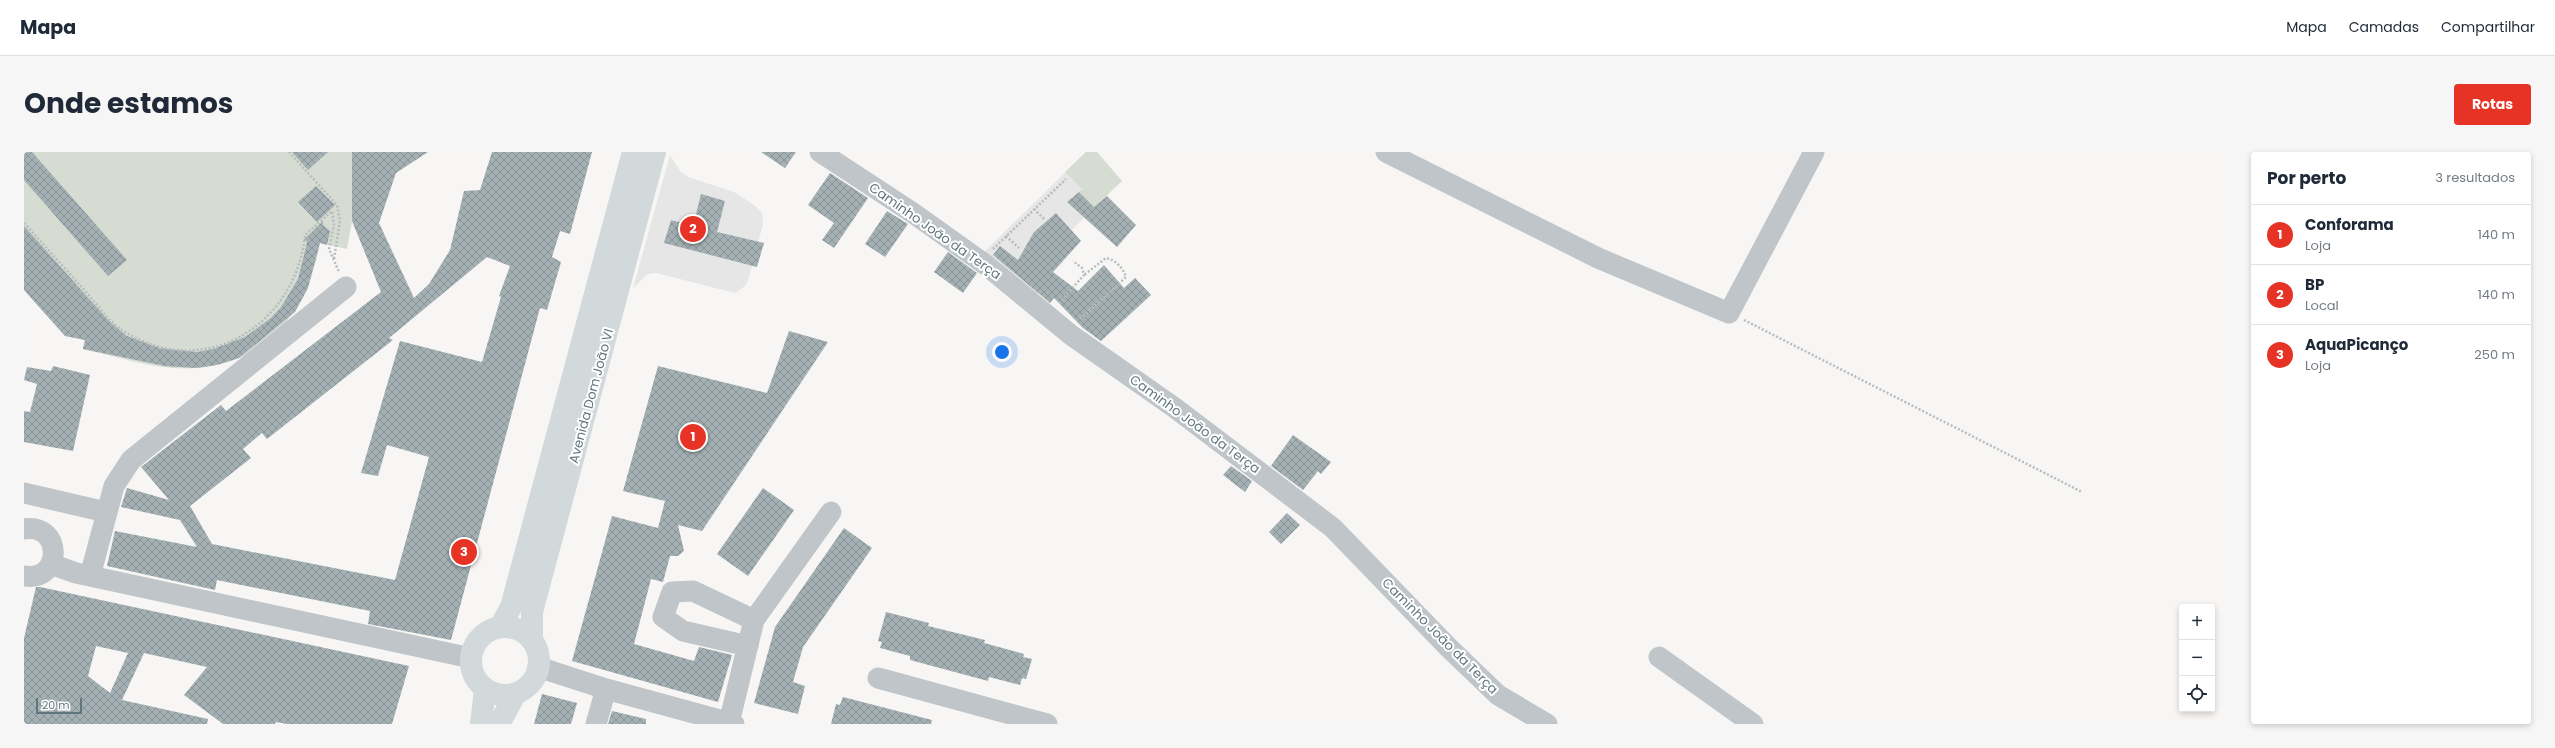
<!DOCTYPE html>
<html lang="pt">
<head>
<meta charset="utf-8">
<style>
  :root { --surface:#fff; --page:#f6f6f7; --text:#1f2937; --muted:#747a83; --line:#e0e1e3; --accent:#e63325 }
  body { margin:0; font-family:Poppins,sans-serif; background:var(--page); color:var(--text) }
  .controls { position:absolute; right:12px; bottom:12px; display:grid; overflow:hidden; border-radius:4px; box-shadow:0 2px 6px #0003 }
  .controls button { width:36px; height:36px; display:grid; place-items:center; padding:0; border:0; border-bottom:1px solid var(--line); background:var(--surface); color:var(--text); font:20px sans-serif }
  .scale { position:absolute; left:12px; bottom:10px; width:46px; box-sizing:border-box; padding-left:4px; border:2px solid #61777f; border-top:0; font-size:11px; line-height:14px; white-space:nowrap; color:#61777f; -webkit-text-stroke:3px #fff; paint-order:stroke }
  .you { position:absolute; left:978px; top:200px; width:14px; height:14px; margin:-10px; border:3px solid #fff; border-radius:50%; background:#1a73e8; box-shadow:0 0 0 6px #1a73e833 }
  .badge { display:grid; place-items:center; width:26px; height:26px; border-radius:50%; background:var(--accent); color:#fff; font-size:13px; font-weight:700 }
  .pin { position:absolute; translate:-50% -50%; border:2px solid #fff; box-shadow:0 1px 4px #0006 }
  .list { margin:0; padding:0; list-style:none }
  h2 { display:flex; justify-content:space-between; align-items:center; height:52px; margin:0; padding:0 16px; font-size:17px }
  h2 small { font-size:13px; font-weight:400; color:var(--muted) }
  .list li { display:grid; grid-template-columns:26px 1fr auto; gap:12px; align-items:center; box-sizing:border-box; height:60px; padding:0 16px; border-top:1px solid var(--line) }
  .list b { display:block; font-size:15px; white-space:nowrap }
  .list p { margin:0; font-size:13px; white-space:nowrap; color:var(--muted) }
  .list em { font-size:13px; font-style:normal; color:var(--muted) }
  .icon { flex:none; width:22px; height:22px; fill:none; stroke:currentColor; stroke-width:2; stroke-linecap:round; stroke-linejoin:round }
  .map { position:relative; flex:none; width:2203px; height:572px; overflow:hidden; border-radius:4px }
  header { display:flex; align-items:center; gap:24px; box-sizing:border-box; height:56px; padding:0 20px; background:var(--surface); border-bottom:1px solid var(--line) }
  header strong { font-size:19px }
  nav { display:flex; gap:22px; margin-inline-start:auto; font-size:14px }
  .intro { display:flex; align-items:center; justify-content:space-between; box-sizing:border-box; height:96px; padding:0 24px }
  h1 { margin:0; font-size:28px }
  .button { padding:10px 18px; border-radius:4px; background:var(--accent); color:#fff; font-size:14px; font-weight:700 }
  main { display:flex; gap:24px; padding:0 24px }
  aside { flex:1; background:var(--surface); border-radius:4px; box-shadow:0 2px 6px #0003 }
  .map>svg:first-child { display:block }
  .built { fill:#e5e6e5 }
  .park { fill:#d7dcd3 }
  .building { fill:url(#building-cross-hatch); fill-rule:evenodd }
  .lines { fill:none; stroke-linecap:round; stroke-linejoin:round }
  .path { stroke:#b7bcbe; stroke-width:2.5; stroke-dasharray:2 2; stroke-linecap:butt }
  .minor { stroke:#bfc5c8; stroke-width:21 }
  .major { stroke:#d2d9db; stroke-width:22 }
  .labels { text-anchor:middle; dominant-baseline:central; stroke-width:4; stroke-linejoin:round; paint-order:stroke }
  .street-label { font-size:13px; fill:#61777f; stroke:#fff }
</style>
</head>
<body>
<header>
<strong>Mapa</strong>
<nav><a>Mapa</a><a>Camadas</a><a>Compartilhar</a></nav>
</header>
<div class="intro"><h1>Onde estamos</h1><a class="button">Rotas</a></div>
<main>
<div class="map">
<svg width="2203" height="572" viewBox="0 0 2203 572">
  <defs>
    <pattern id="building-cross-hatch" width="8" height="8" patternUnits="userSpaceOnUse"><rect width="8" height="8" fill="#a4b0b3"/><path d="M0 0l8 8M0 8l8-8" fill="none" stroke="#899497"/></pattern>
  </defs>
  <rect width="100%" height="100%" fill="#f7f6f4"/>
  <path class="built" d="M1062,0H1073L1098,29L1020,105L1018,136L1011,146L956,104Z
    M646,3L656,19L664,25L710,40L730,53L738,61L739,72L724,128L721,134L711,141L632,121L624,122L609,136Z"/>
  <path class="park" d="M0,0H328V69L323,97L296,91C284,157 244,211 172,216C135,219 95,205 59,197L61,188L41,184L0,138Z
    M1062,0H1073L1098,29L1070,55L1055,40L1058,37L1041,20Z"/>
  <path class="building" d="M0,0H8L103,108L84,124L0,28Z
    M268,0H304L284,18Z
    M328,0H404L372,21L355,71L390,146L405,132L426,98L440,39L456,38L468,0H568L546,82L536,79L528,105L537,110L523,158L516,156L427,488L344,472L346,459L193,428L191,438L83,414L91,379L173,395L156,368L97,355L103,336L145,348L117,315L197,253L202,259L357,140L328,69ZM463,105L486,114L475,144L477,145L458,210L376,189L337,321L354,324L363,293L405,305L371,428L188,392L166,354L227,306L219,297L238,281L243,287L369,188L365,186Z
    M737,0H772L761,16Z
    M806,21L844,46L810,96L798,88L810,71L784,53Z
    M292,34L311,53L293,70L274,50Z
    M1055,40L1070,55L1083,44L1112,73L1093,95L1043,50Z
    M677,42L701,49L693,80L740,91L733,115L640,91L647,68L669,74Z
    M863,59L884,72L861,105L841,92Z
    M1032,61L1057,89L1029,120L1054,139L1080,113L1100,136L1111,126L1127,143L1077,189L1059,176L1030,146L1026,151L969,103L976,94L994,108L1010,80Z
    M299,69V73L306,79L303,93L296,91L284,136L271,160L215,206L193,213L172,216L141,214L59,197L61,188L41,184L0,138V74L85,169L103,184L136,196L173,200L189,197L221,185L247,166L257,155L274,127L282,95L283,89L280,88Z
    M924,100L953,121L939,141L910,120Z
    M765,179L804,190L678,379L654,373L660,399L654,404H646L639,430L627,427L610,492L670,509L675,495L708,503L694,550L548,509L588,364L634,376L641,349L599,339L634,214L743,241Z
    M29,214L66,223L49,299L0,290V259L6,260L13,232L0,228L3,215L27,219Z
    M1269,283L1307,310L1297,322L1294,319L1279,338L1247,314Z
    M1207,314L1228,329L1221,340L1199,323Z
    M739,336L770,358L724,424L693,402Z
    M1263,361L1276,373L1257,392L1245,380Z
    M820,376L848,396L779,495L769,530L781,534L774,562L730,551L751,475Z
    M12,435H16L385,514L368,572H263L252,570L251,572H199L160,543L183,515L120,501L98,548L184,567L183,572H0V486ZM72,494L104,501L86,541L64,524Z
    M862,460L905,471L904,474L961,488L960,491L1000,502L999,505L1008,507L1002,527L998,526L996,533L965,525L964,529L886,508V504L856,496L858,490L854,489Z
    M518,542L553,551L547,572H510Z
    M819,545L908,568L907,572H807L812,552L816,553Z
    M588,559L622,567V572H584Z"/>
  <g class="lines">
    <path class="path" d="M265,0L313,53L316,69L310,107
      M1010,57L1020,67
      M0,71C21,94 42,118 63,141C75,155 86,171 101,180C182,230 272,172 281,83L308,59L310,73L305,97L315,120
      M982,84L995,96
      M969,97L1042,27
      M1035,151L1060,123L1058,116L1049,109
      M1056,167L1102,125C1099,116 1092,108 1082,106L1060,123
      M1720,168L2058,340"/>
    <path class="minor" d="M796,0L889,61L962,113L1047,183L1151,256L1309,376L1424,495L1474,543L1523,572
      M1362,0L1574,106L1705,161L1790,0
      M0,341L82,360
      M0,377C38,370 40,430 0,424
      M27,412L52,421L447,506
      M66,424L90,334L107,308L322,135
      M724,494L659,479L639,465L648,440L669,439L730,468
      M1635,505L1729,572
      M514,515L582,537L710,572
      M854,526L1023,572
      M705,571L730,468L807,360
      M572,572L582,537"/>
    <path class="major" d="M476,475L487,455L609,0
      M447 509a34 34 0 1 1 68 0a34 34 0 1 1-68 0Z
      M508,488V460L631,0
      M457,572L461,537
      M475,572L492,541"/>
  </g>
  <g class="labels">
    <g class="street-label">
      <text transform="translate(911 79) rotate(35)">Caminho João da Terça</text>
      <text transform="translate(567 244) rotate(-75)">Avenida Dom João VI</text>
      <text transform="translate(1171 272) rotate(36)">Caminho João da Terça</text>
      <text transform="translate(1416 484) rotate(45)">Caminho João da Terça</text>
    </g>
  </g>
</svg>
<div class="controls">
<button>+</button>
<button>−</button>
<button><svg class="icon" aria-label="locate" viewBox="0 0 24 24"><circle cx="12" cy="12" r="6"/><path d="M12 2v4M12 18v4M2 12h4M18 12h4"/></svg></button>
</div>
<div class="scale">20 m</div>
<div class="you"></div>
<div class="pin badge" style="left:669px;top:285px">1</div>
<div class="pin badge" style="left:669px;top:77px">2</div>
<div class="pin badge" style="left:440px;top:400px">3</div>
</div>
<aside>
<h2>Por perto<small>3 resultados</small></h2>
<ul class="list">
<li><span class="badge">1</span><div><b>Conforama</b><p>Loja</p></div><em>140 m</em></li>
<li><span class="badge">2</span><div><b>BP</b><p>Local</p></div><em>140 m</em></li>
<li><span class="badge">3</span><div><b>AquaPicanço</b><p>Loja</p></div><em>250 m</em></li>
</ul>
</aside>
</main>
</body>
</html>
